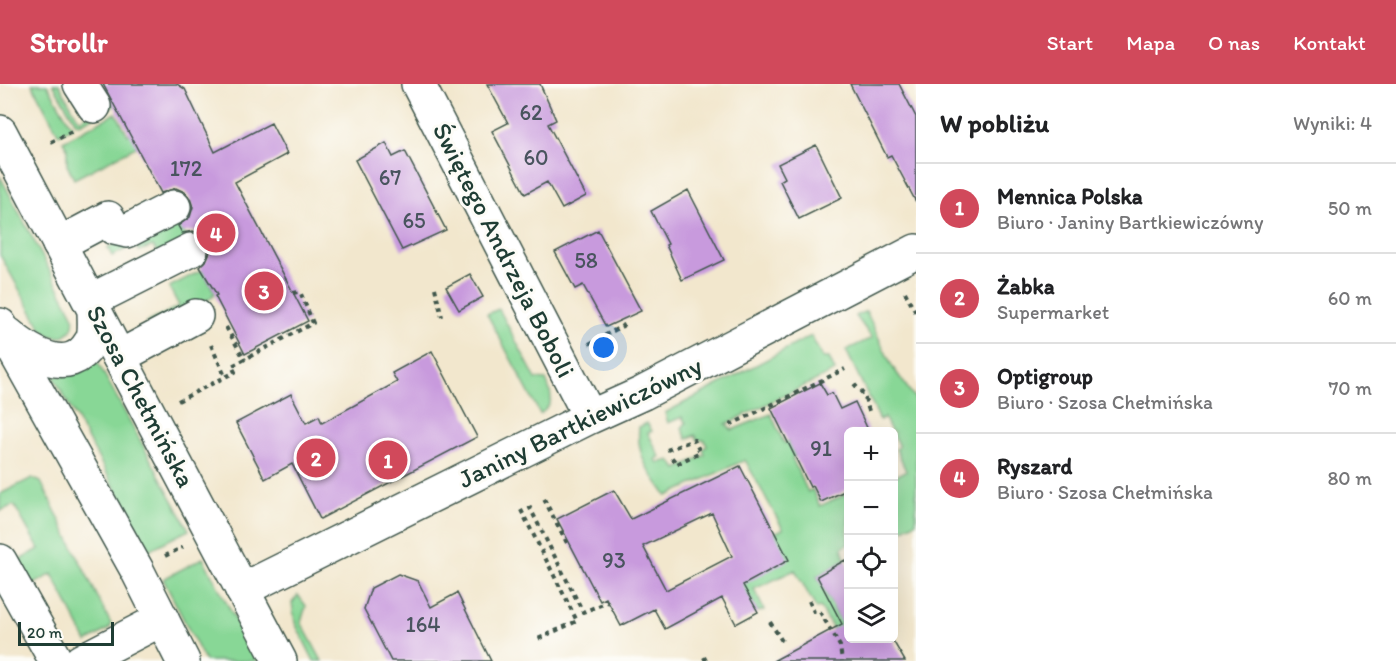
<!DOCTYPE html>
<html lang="pl">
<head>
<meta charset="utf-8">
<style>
  :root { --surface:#fff; --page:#f2f2f2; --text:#202124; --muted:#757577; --line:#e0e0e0; --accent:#d1495b }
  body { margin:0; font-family:Itim,sans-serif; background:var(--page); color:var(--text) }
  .controls { position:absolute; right:18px; bottom:18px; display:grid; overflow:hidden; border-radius:9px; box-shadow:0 6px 24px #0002 }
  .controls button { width:54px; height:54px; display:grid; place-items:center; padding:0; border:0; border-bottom:2px solid var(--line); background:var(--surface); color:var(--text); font:30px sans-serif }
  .scale { position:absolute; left:18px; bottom:15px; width:96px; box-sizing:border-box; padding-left:6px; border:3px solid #1f3d34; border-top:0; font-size:16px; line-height:21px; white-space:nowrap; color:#1f3d34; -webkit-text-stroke:4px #fdfcf7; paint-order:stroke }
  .you { position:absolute; left:604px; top:264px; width:21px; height:21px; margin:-15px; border:4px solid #fff; border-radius:50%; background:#1a73e8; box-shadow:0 0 0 9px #1a73e833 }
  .badge { display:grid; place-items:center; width:39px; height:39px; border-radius:50%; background:var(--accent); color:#fff; font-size:20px; font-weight:700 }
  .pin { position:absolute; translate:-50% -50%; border:3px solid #fff; box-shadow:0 2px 6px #0006 }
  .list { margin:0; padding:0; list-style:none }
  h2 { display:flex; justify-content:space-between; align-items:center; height:78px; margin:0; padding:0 24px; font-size:26px }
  h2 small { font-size:20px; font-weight:400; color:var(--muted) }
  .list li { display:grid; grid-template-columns:39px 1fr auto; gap:18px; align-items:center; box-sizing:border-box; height:90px; padding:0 24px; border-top:2px solid var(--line) }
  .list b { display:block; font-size:22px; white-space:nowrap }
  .list p { margin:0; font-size:20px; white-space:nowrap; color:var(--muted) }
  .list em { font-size:20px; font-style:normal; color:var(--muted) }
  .icon { flex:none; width:33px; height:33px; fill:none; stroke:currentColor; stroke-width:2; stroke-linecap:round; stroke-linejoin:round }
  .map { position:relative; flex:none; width:916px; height:577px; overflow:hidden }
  header { display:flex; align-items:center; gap:36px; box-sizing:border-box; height:84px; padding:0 30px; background:var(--accent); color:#fff }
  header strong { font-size:28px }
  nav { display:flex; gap:33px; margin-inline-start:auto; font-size:21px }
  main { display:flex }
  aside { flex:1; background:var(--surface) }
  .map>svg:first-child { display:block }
  .green { fill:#88d796; stroke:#548a65; stroke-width:1.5 }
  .building { fill:#c89add; fill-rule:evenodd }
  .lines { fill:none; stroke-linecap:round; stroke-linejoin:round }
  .minor-casing { stroke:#3f564b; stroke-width:36 }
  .major-casing { stroke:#3f564b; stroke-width:36 }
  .path { stroke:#3f564b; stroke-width:4; stroke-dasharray:4.5 4.5; stroke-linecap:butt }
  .minor { stroke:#fff; stroke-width:33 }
  .major { stroke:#fff; stroke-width:33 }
  .labels { text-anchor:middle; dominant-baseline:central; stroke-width:6; stroke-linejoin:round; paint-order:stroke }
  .number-label { font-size:22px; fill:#49545e }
  .street-label { font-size:26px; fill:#1f3d34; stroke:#fdfcf7 }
</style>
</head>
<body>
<header>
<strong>Strollr</strong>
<nav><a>Start</a><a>Mapa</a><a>O nas</a><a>Kontakt</a></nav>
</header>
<main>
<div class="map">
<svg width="916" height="577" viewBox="0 0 916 577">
  <rect width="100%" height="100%" fill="#fdfcf7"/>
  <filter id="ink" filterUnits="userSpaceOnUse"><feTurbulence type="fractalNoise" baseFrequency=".0167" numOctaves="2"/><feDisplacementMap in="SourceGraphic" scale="12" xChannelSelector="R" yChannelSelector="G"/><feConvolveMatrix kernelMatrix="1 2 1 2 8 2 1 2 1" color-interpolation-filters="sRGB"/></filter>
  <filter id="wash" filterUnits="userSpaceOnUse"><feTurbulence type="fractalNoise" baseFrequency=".008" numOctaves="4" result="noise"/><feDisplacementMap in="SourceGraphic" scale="24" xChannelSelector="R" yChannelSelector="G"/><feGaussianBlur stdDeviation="1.35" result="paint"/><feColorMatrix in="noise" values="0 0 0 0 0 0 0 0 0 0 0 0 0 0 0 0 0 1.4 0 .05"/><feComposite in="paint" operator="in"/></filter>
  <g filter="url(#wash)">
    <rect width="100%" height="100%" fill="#f2e7cd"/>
    <path class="green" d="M32,0H47L72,43L59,51Z
      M53,0H59L79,36L111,18L114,22L80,40L76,39Z
      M116,29L128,51L132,48L138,62L74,95L67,81V64L63,57Z
      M0,92L73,231C75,243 72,248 61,253L51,252L42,246L0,171Z
      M174,129L187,155L160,173L153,162L139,167L136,160L112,172L108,164Z
      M200,187L204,188L215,210L212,211L213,213L150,246L146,239L179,222L169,203Z
      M499,225L536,295L546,296C552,310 555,320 540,330L487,230Z
      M866,227L892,282L916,316V438L894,450V393L906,387L896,365L899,363L894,352V348L891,347L884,333L880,336L846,266L872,254L856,232Z
      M811,252L823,274H829L835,287L726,340L732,346L771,330L784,359L788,358L795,372L792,374L808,408L812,405L820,422L848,409V460L842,464L845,476L817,492L861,577L839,555L820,523L816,524L795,486L754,505L764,526L758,528L750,513L727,519L774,449L783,445L745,376L667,412C650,389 636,373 639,343L647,339L652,347L648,349L660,373L656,375L658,379L670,376L677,385L705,371L703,365L707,362L704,356H698L695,351L687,355L682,344L686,339L682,333L668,339L665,329Z
      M97,277L189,446L149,466L53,292C71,292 83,289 97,277Z
      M32,394L41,398L111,540L110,544L87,558L52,490L31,502L18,477L39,465L14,421L0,427V410Z
      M203,474L257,577H205L163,495Z
      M298,511L306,522L301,538L322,577H314L295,539L292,519Z"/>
    <g id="blocks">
      <path class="building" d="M103,0H177L185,5L215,68L271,39L287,70L235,98L308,237L245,270L215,212L217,211L200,183L206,177L210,168L207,157L202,151L193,147L182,149L178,142L190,133L193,123L190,114L185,108L176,104L161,109Z
        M487,0H540L556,36L548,40L586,112L562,125L547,98L525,110L492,47L508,39Z
        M850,0H899L916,33V118L891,71L887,73Z
        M386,59L393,73L405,67L446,146L402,166L355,76Z
        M816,61L842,114L799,135L780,97L785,94L778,80Z
        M688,106L724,176L682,196L666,161L668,160L651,127Z
        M598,146L641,227L606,243L583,201L575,205L555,168Z
        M470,190L483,213L459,226L446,203Z
        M432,267L477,353L320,435L292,380L265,395L236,339L291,310L306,339L319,332L322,339L397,298L392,289Z
        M820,299L827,311L832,309L840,325L855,318L869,348H849V405L821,418L813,402L810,403L771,324Z
        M740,382L789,476L743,501L758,528L736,540L722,514L665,545L654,525L621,542L606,514L600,517L557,435L614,406L631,435ZM712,429L732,472L666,506L643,462Z
        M845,476L849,483V555H892L905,577H773L842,540L817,492Z
        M398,490L418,497L431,523L457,509L491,577H391L364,525L371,504Z"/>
    </g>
  </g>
  <g filter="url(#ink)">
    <use href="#blocks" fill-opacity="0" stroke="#3f564b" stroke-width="1.5"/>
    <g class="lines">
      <g class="minor-casing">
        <path id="minor" d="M80,0L94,22
          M418,0L590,333
          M59,160L108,134L114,144L127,147L174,123
          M90,217L191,166
          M119,273L196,232
          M0,477L56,577
          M242,506L590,333L643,309L916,167
          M81,577L162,535"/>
      </g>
      <g class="major-casing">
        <path id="major" d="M0,48L280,577
          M0,241L137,486L183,577
          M8,250C30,269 69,294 90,259C96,251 94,236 94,226"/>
      </g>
      <path class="path" d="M51,58L74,47
        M435,204L442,233
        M905,208L916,229
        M226,243L245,276
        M589,260L626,240
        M211,261L225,292
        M854,300L864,311L869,327
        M178,317L235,288L232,282L313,239L301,210L298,208L293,209
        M730,341L845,285
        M667,366L694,356L700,368L677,380L669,370
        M544,415L568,461
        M529,422L583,528L608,518
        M521,426L577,537L538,555
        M165,472L183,463
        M809,517L814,528H820L840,562L842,577
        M770,538L782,557
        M704,573L706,577"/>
      <use href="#minor" class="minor"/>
      <use href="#major" class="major"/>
    </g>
  </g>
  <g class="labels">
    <g class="number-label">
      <text x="531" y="28">62</text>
      <text x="536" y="73">60</text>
      <text x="186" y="84">172</text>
      <text x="390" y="93">67</text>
      <text x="414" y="136">65</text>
      <text x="586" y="176">58</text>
      <text x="821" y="364">91</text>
      <text x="614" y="476">93</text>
      <text x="423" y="540">164</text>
    </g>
    <g class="street-label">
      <text transform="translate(504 166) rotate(63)">Świętego Andrzeja Boboli</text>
      <text transform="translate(141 312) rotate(62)">Szosa Chełmińska</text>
      <text transform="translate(580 338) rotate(-26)">Janiny Bartkiewiczówny</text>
    </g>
  </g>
</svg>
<div class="controls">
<button>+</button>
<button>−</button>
<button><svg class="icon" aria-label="locate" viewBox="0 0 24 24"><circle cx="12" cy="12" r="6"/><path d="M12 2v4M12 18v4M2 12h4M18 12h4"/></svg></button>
<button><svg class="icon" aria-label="layers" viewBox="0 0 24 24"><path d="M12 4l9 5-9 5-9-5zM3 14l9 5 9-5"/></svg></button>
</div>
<div class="scale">20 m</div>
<div class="you"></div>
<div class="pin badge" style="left:388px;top:376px">1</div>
<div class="pin badge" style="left:316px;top:374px">2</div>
<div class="pin badge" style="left:264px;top:207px">3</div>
<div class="pin badge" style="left:216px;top:149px">4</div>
</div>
<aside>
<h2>W pobliżu<small>Wyniki: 4</small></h2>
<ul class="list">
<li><span class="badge">1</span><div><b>Mennica Polska</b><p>Biuro · Janiny Bartkiewiczówny</p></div><em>50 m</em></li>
<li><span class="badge">2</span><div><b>Żabka</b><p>Supermarket</p></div><em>60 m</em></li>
<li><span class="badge">3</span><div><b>Optigroup</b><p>Biuro · Szosa Chełmińska</p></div><em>70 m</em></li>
<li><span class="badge">4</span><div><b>Ryszard</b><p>Biuro · Szosa Chełmińska</p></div><em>80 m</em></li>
</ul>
</aside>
</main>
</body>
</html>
